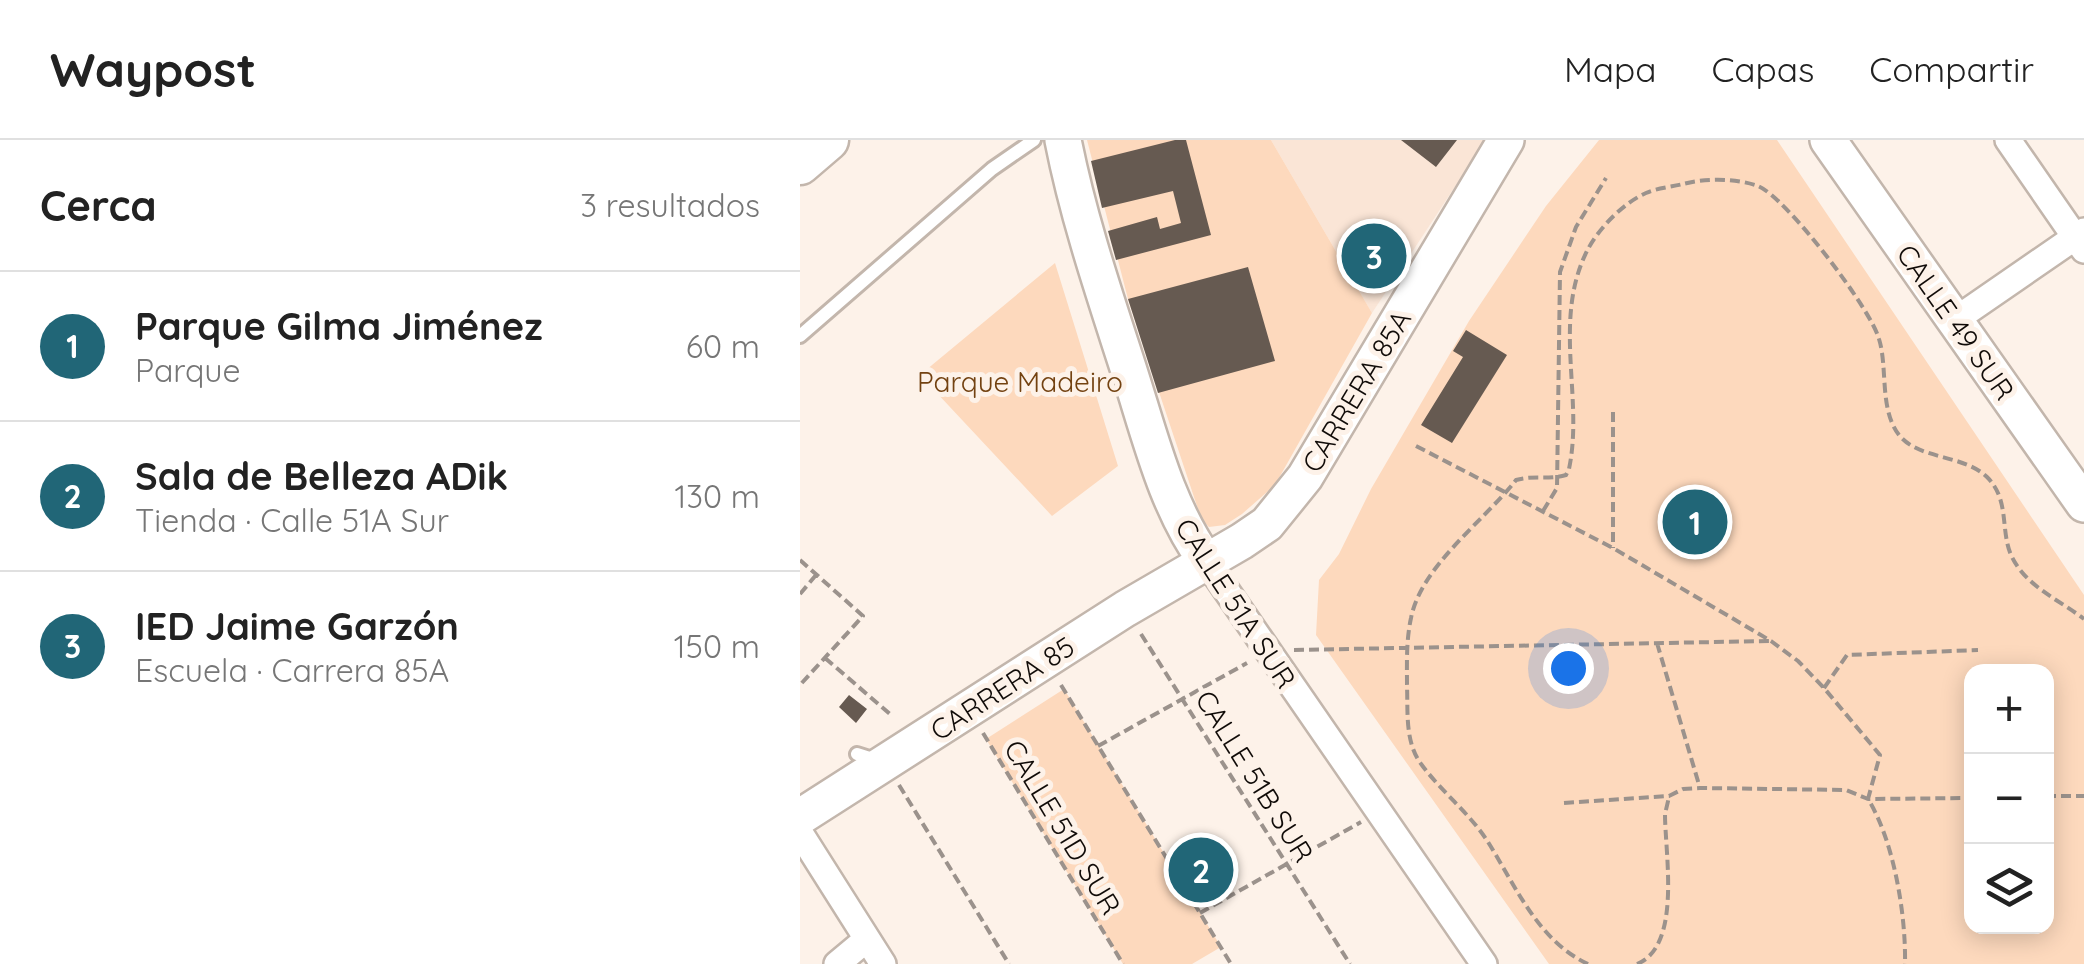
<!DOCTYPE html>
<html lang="es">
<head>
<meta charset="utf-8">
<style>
  :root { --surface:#fff; --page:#f2f2f2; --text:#222; --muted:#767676; --line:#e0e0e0; --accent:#216677 }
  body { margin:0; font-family:Quicksand,sans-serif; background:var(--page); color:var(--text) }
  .controls { position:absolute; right:30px; bottom:30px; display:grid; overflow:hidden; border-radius:20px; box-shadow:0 5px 25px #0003 }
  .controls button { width:90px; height:90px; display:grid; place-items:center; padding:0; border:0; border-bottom:2px solid var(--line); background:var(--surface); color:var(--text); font:50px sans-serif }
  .you { position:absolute; left:768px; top:528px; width:35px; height:35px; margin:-25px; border:8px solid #fff; border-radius:50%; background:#1a73e8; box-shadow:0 0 0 15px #1a73e833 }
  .badge { display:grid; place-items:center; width:65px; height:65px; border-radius:50%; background:var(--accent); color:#fff; font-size:32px; font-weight:700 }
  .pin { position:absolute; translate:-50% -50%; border:5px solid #fff; box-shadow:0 2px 10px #0006 }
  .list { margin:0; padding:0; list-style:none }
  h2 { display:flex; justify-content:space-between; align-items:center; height:130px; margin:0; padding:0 40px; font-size:42px }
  h2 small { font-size:32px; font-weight:400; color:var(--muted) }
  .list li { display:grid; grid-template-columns:65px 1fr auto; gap:30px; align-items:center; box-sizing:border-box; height:150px; padding:0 40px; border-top:2px solid var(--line) }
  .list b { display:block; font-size:38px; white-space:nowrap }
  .list p { margin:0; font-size:32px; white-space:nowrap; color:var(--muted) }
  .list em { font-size:32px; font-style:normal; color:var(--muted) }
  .icon { flex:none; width:55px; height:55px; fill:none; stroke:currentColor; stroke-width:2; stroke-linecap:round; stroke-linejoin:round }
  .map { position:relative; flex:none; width:1284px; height:824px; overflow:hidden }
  header { display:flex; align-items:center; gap:60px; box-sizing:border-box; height:140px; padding:0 50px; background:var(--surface); border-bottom:2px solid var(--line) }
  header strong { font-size:48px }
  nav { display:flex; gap:55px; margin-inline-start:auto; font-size:35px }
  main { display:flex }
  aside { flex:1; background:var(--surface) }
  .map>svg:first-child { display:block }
  .built { fill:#fae5d6 }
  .green { fill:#fdd9bd; fill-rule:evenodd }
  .building { fill:#665a51 }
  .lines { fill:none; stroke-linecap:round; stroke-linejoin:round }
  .lane-casing { stroke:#c3b6ac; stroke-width:18 }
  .street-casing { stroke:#c3b6ac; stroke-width:30 }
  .secondary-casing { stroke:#c3b6ac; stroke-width:40 }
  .primary-casing { stroke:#c3b6ac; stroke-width:45 }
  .path { stroke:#9b928c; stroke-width:4; stroke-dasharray:10 5; stroke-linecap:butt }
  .lane { stroke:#fff; stroke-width:12 }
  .street { stroke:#fff; stroke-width:25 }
  .secondary { stroke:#fff; stroke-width:35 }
  .primary { stroke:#fff; stroke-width:40 }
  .labels { text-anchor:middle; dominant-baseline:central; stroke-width:10; stroke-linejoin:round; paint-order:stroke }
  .street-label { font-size:28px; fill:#100b08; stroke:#fdf2e9 }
  .park-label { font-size:28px; fill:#734211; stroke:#fdf2e9 }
</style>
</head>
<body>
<header>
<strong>Waypost</strong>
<nav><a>Mapa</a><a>Capas</a><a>Compartir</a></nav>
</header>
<main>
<aside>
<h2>Cerca<small>3 resultados</small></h2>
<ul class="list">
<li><span class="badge">1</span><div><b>Parque Gilma Jiménez</b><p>Parque</p></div><em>60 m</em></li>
<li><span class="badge">2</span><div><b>Sala de Belleza ADik</b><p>Tienda · Calle 51A Sur</p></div><em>130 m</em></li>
<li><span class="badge">3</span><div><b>IED Jaime Garzón</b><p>Escuela · Carrera 85A</p></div><em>150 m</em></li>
</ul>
</aside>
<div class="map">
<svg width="1284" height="824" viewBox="0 0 1284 824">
  <rect width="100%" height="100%" fill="#fdf2e9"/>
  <path class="built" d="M471,0H690L660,39L572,173Z"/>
  <path class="green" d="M287,0H471L572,173L475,345L442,374L425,385L409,387L403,381L397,366L328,159Z
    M799,0H977L1284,455V824H749L516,495L519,440L539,414L571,349L669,181L746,66ZM1172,532H1246V786H1172Z
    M255,123L318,326L252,376L120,235Z
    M264,549L421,807L392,824H323L186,599Z"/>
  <path class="building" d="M375,0H386L411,95L316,120L308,91L357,77L360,89L381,83L373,51L302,68L291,21Z
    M601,0H657L636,27Z
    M448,127L475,221L358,253L328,159Z
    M666,190L707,215L652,303L621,285L663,217L653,211Z
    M49,555L67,569L56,583L39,567Z"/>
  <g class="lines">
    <g class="lane-casing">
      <path id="lane" d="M0,196L192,29L234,0
        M57,614L79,621"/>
    </g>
    <g class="street-casing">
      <path id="street" d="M1208,0L1284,110
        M1155,180L1284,91
        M406,421L684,824
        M0,693L83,824
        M37,824L67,799"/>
    </g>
    <g class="secondary-casing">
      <path id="secondary" d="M263,0C279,81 306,159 331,237C351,300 367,367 406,421
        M1028,0L1284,364
        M0,677L325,469L442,401L467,384L505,337L706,0"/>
    </g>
    <g class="primary-casing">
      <path id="primary" d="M0,24L28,0"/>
    </g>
    <path class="path" d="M813,272V408
      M616,306L813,408L971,501L998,521L1024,548L1080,615L1068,659C1094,701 1106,775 1105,824
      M743,371L757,348L760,132L776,87L806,38
      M0,420L63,476L0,545
      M0,454L16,435
      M341,494L550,824
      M857,503L900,648
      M494,510L969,501
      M25,518L90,574
      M261,545L431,824
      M1024,548L1047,515L1178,510
      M183,593L323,824
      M298,606L447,523
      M99,645L209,824
      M1246,656H1284
      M764,663L869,656L883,649L900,648L1046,650L1068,659L1172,658
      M400,773L561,682
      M788,824C738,801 715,745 688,702C669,672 639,650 619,621C605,599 608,571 607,546C607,524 606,501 611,478C621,426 684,381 716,340C733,335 749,340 766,335L769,329C784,258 752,181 787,111C798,89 823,63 846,53C857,48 871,47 883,44C906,38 935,38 958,46C986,57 1071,169 1079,199C1088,228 1079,269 1099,295C1119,320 1163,314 1187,337C1210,360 1200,389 1211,415C1225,446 1258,459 1284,479
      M837,824C882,806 865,714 865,674L869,657"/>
    <use href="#lane" class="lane"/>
    <use href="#street" class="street"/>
    <use href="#secondary" class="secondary"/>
    <use href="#primary" class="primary"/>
  </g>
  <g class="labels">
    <g class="street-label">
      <text transform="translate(1156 182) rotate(55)">CALLE 49 SUR</text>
      <text transform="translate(556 251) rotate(-59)">CARRERA 85A</text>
      <text transform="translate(436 463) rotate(57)">CALLE 51A SUR</text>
      <text transform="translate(202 548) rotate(-33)">CARRERA 85</text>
      <text transform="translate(455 636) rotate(58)">CALLE 51B SUR</text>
      <text transform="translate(263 687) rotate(59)">CALLE 51D SUR</text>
    </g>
    <g class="park-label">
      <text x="220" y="241">Parque Madeiro</text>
    </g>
  </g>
</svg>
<div class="controls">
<button>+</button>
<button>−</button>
<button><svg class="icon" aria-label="layers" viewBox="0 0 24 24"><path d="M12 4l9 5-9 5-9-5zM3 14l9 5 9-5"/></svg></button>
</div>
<div class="you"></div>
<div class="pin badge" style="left:895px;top:382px">1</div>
<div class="pin badge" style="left:401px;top:730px">2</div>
<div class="pin badge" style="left:574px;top:116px">3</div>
</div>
</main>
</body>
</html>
